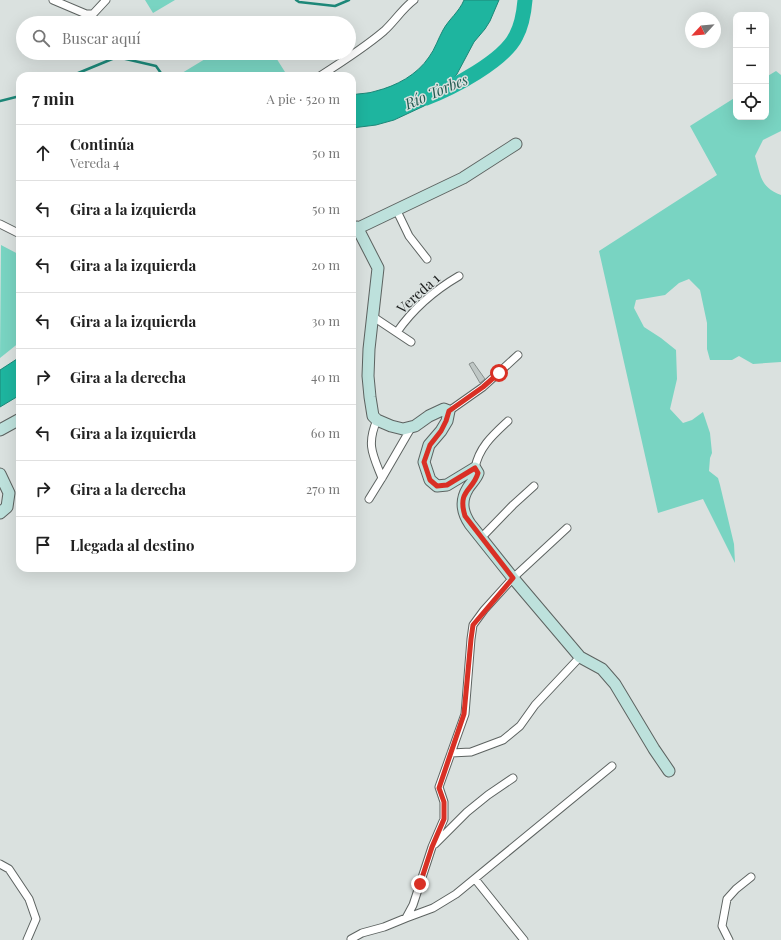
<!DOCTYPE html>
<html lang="es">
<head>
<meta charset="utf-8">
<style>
  :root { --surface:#fff; --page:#f2f2f2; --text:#222; --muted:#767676; --line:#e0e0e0 }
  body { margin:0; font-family:"Playfair Display",serif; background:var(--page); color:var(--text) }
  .controls { position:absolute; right:12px; top:12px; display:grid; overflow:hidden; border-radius:8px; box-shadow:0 4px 16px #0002 }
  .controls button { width:36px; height:36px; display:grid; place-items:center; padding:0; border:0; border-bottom:1px solid var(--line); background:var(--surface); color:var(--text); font:20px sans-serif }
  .compass { position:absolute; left:685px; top:12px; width:36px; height:36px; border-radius:50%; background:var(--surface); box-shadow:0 4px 16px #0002; rotate:244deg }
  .stop { position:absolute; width:12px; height:12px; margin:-9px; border:3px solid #d93025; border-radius:50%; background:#fff }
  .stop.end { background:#d93025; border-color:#fff; box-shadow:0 1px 4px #0008 }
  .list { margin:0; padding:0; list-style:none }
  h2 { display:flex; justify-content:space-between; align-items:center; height:52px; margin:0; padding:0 16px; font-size:17px }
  h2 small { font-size:13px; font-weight:400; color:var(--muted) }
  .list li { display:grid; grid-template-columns:26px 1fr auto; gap:12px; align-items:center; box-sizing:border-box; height:56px; padding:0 16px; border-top:1px solid var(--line) }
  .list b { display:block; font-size:15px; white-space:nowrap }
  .list p { margin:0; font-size:13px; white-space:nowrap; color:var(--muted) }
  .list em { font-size:13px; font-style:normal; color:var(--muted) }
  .icon { flex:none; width:22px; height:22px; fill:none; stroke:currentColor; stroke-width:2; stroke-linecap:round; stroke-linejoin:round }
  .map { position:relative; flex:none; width:781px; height:940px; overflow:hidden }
  .search { position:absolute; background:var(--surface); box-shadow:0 4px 16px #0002; left:16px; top:16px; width:340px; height:44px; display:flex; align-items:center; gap:10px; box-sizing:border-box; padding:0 14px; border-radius:22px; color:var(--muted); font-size:15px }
  .panel { position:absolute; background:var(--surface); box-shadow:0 4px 16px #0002; left:16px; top:72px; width:340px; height:500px; border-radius:12px }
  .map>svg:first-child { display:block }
  .green { fill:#79d4c2 }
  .water { fill:#1eb59f; stroke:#1d8778 }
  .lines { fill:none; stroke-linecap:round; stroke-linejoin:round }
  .stream { stroke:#1d8778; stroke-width:2.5 }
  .river { stroke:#1eb59f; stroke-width:15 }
  .building { fill:#bfc7c5; stroke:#888f8d }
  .street-casing { stroke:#5d6361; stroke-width:9 }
  .secondary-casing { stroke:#5d6361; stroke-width:13 }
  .street { stroke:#fff; stroke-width:7 }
  .secondary { stroke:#bde1dc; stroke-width:11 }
  .route { stroke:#d93025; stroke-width:5 }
  .labels { text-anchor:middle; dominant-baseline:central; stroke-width:3; stroke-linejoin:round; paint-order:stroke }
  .street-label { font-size:14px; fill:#1b1d1d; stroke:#dae1df }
  .water-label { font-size:15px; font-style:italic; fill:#235b51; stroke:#dae1df }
</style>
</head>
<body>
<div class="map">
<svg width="781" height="940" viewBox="0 0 781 940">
  <rect width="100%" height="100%" fill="#dae1df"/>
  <path class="green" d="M145,0H175L153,13Z
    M215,53H273L285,72L278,76H183L182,73Z
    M776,71L781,75V131L763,140L755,156C761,176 760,187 781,195V362L753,364L739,356L732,360H710L707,349V323L700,290L689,279L679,283L665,295L636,300L634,308L644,327L661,338L676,350L677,379L670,409L683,423L692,420L703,412L710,433L712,453L710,458L709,471L718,478L720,485L734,544L735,563L703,499L658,513L599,251L717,175L690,126L736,97V117H766V77Z
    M1,245L20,255V342L0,358Z"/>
  <path class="water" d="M464,0H499L490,21L485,29L474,42L457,74L440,95L424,106L394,120L376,125L352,128V95C360,93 368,94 376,91C396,86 417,75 429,57C435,49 438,39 443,30C449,19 459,12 464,0Z
    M20,357V395L0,407V370Z"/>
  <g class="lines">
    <path class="stream" d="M296,0L299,2L335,6L349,0
      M71,76L117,57L156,66L163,76
      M0,101L20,96"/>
    <path class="river" d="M426,98C452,88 504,61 516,36C522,25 524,12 525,0"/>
  </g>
  <path class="building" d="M473,362L485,379L480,383L469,364Z"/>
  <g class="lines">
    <g class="street-casing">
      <path id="street" d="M53,0L86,14H93L106,0
        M320,76C342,62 364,48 384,31C395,21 402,9 414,0
        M396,209L409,236L427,259
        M0,224L20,234
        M372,316L411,342
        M397,332C413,309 435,290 459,276
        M449,411L483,387L518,355
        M377,420C366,445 373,455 382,478
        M475,468C479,447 493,435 508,421
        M369,499L382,478L411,428
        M481,538L513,505L534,486
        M451,753L471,752L503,740L520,726L535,705L580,657
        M435,844L467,812L488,795L513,778
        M0,864L9,869L29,899L36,919L27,940
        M475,879L524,940
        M406,918L433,908L456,894L612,766
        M351,939L362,933L384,927L406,918L413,905L432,847L444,819V802L439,787L465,714L471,639L473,625L484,610L513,578L567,528
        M729,940L722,926L727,899L736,889L751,877"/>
    </g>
    <g class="secondary-casing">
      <path id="secondary" d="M357,227L378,268L369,349L368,376L370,397L373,416L377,420L391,426L403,429L415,426L429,416L444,409L449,411L447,421L441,431L429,445L424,462L430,480L437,486L447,485L475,468L478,473C476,479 471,483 468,488C460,501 462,512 470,524L513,578L580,657L602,669L615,684L654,749L669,771
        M352,231L463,178L516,144
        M0,430L20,419
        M0,474L9,493L7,507L0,513"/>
    </g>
    <use href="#street" class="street"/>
    <use href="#secondary" class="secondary"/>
  </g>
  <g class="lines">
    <path class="route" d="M420,884L432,847L444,819V802L439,788L464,714L471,639L473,625L513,578L465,516C457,490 473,491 478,473L475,468L447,485L437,486L430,480L424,462L430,445L441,431L446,421L449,411L483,387L499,373"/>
  </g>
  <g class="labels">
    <g class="street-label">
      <text transform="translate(418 293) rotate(-42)">Vereda 1</text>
    </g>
    <g class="water-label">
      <text transform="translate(436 91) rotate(-23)">Río Torbes</text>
    </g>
  </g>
</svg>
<div class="controls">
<button>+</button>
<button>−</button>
<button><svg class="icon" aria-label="locate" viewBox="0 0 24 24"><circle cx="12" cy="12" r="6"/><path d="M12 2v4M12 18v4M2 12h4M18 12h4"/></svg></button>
</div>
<svg class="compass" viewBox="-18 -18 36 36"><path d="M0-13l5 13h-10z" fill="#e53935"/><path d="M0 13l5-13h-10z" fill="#767676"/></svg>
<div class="stop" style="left:499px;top:373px"></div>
<div class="stop end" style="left:420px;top:884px"></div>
<div class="search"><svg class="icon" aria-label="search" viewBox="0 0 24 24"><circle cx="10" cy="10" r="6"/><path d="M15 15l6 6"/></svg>Buscar aquí</div>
<section class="panel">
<h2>7 min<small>A pie · 520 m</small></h2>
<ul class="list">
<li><svg class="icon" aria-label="ahead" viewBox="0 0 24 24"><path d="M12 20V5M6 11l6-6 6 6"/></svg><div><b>Continúa</b><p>Vereda 4</p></div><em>50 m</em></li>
<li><svg class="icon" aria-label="left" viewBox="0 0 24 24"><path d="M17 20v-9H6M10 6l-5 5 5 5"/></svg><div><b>Gira a la izquierda</b></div><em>50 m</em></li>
<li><svg class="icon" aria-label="left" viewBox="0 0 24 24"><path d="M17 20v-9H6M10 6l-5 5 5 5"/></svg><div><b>Gira a la izquierda</b></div><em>20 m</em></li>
<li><svg class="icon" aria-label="left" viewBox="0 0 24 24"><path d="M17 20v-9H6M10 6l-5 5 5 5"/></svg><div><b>Gira a la izquierda</b></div><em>30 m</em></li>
<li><svg class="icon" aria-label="right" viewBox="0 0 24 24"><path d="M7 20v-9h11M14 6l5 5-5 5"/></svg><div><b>Gira a la derecha</b></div><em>40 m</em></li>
<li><svg class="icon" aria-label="left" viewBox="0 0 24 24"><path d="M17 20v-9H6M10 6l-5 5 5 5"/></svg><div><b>Gira a la izquierda</b></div><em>60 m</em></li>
<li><svg class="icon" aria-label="right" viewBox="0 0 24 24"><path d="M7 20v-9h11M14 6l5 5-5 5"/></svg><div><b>Gira a la derecha</b></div><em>270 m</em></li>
<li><svg class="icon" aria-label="arrive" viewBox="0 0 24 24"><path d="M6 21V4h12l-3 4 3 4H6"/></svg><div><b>Llegada al destino</b></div></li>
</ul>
</section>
</div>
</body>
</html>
